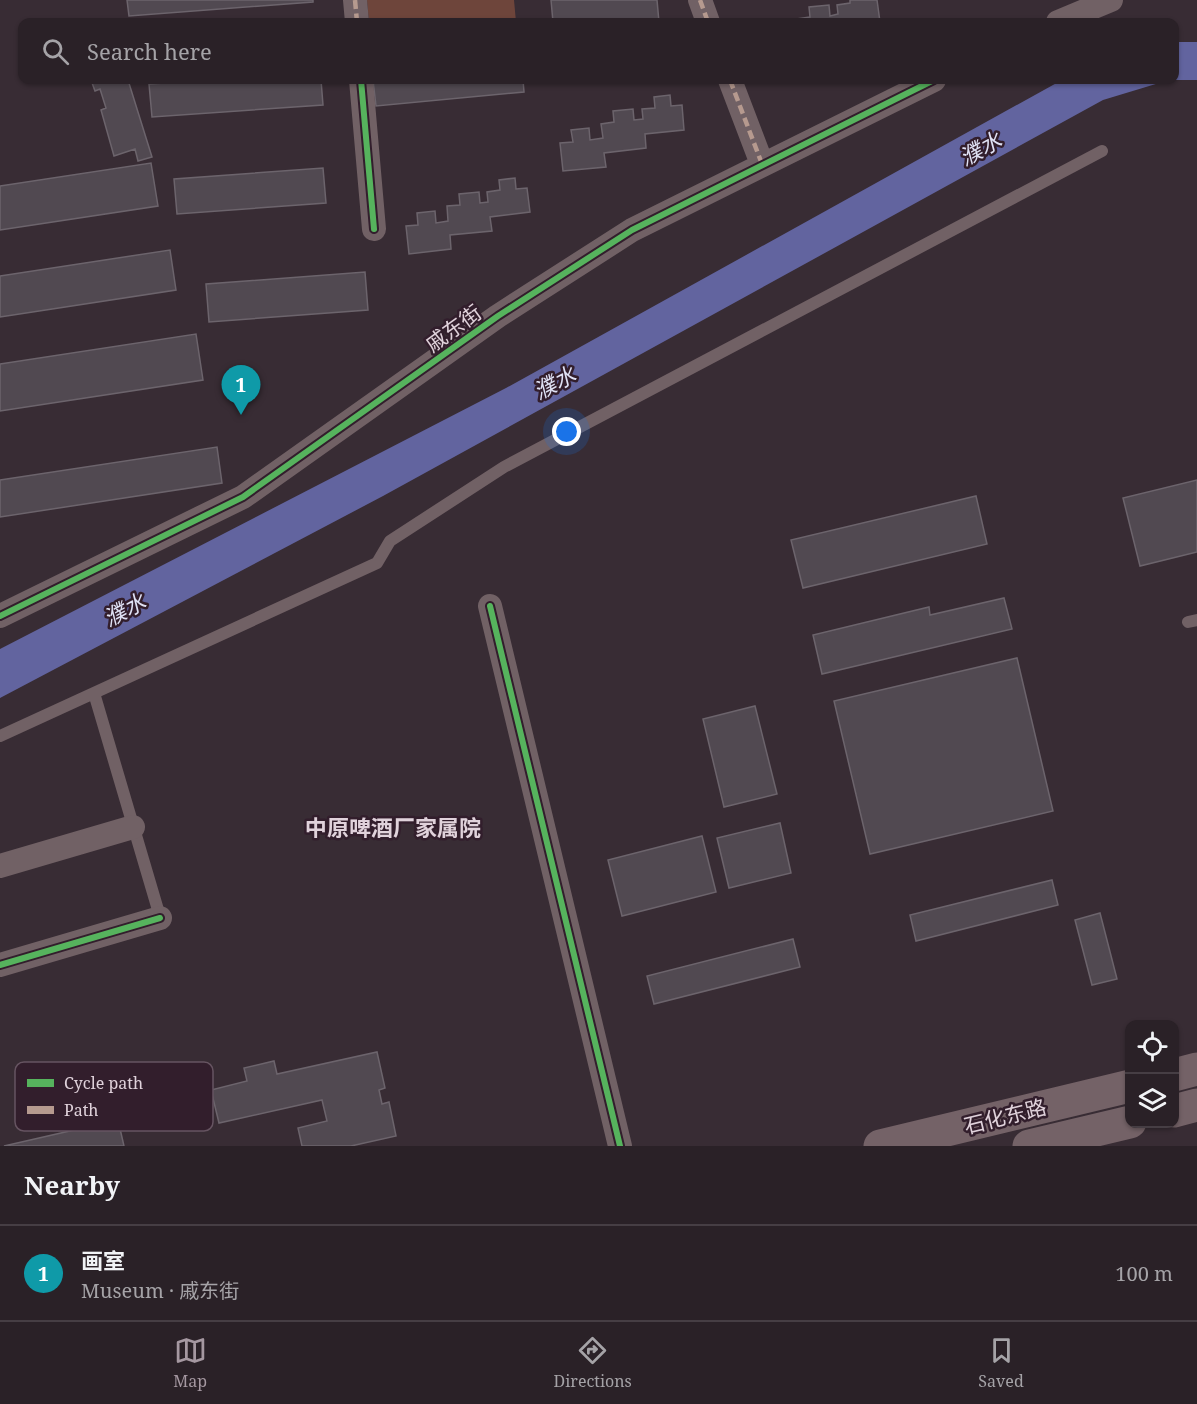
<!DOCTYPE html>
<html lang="en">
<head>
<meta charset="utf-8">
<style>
  :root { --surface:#2a2127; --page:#32292f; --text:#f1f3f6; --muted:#a5a3a7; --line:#463e44; --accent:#a598a1 }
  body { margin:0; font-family:"Noto Serif","Noto Sans SC",serif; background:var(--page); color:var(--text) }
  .controls { position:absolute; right:18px; bottom:18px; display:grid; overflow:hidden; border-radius:12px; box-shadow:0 2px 4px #0004 }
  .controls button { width:54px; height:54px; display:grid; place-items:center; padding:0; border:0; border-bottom:2px solid var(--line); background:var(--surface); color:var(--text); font:30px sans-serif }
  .you { position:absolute; left:567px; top:432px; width:21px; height:21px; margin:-15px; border:4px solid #fff; border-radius:50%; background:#1a73e8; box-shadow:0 0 0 9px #1a73e833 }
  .badge { display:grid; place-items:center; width:39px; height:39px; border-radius:50%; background:var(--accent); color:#fff; font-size:20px; font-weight:700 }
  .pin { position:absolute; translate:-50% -50px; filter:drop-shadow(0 2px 3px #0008) }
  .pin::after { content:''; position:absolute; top:32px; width:21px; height:18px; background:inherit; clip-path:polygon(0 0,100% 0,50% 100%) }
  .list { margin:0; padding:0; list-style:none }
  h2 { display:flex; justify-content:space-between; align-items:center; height:78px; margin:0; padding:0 24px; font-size:26px }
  h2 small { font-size:20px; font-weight:400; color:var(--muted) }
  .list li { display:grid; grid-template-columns:39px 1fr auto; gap:18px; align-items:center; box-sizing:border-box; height:96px; padding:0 24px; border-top:2px solid var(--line) }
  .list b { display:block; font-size:22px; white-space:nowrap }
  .list p { margin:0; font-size:20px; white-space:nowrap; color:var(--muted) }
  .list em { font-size:20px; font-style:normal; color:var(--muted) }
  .icon { flex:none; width:33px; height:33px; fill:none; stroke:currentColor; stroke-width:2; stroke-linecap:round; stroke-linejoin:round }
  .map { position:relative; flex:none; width:1197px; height:1146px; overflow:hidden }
  .search { position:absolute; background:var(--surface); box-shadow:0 2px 4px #0004; left:18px; right:18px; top:18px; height:66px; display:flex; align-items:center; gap:15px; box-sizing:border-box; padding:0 21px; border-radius:12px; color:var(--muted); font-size:22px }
  .sheet { height:174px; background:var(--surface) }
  nav { display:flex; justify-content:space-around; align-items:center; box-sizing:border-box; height:84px; border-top:2px solid var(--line); background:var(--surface); font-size:16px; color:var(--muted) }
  nav a { display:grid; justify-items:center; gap:3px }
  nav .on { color:var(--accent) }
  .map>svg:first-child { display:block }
  .green { fill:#6e453b }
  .water { fill:#62649f }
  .building { fill:#514951; stroke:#6c646c; stroke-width:1.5 }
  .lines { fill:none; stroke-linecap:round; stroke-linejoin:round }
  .service { stroke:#716165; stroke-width:12 }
  .minor { stroke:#716165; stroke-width:24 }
  .secondary { stroke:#746267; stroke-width:33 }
  .quiet { stroke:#b69a8f; stroke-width:4.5; stroke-dasharray:9 4.5; stroke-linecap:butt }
  .cycleway-casing { stroke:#321e2c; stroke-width:10 }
  .cycleway { stroke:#56b35d; stroke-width:6 }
  .labels { text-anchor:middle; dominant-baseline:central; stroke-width:5; stroke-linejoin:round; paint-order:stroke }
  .street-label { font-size:21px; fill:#e0d2db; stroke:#321e2c }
  .water-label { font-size:22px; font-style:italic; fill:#e0e2f5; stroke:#321e2c }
  .neighbourhood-label { font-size:22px; font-weight:bold; fill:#e0d2db; stroke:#321e2c }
  .key { fill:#321e2c; stroke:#665461; stroke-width:1.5 }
  .key-label { font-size:16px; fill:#e0d2db }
</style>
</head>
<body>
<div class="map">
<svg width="1197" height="1146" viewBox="0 0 1197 1146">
  <rect width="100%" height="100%" fill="#382c34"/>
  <path class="green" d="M367,0H514L516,22H369Z"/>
  <path class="water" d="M1175,42H1197V80H1169L1103,100L383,496L0,698V649L506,388L1062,80H1174Z"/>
  <path class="building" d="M127,0H313V2L129,16Z
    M551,0H657L659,22H553Z
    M850,0H877L880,22H797V19L810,17L809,7L829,5L830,16L838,14L837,5L850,3Z
    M91,80H128L152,157L138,161L135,149L114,156L101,110L106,108L100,89L95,91Z
    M213,80H321L323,105L152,117L149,84Z
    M373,80H523L524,92L376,106Z
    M670,95L671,106L682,105L684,130L645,134L646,148L604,153L606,167L563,171L560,143L573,142L571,130L589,128L590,140L603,138L601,124L614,122L613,111L633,109L634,120L643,119L642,109L655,108L654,97Z
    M151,163L158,206L0,230V186Z
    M323,168L326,203L177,214L174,179Z
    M515,178L516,189L527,188L530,212L490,217L492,231L450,235L451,249L409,254L406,226L418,225L417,213L435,211L436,223L448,221L447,206L460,205L459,194L479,192L480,203L488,202L487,192L500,190L499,180Z
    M170,250L176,290L0,317V276Z
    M365,272L368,310L209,322L206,284Z
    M196,334L203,380L0,411V364Z
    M217,447L222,483L0,517V480Z
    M1197,480V552L1140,566L1123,498Z
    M976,496L987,544L803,588L791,540Z
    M1004,598L1012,629L822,674L813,635L929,607L930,615Z
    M1017,658L1053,811L870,854L834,701Z
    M755,706L777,794L724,807L703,719Z
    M780,823L791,873L729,888L717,838Z
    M702,836L716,892L622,916L608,860Z
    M1052,880L1058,905L916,941L910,915Z
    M1100,913L1117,979L1092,985L1075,920Z
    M793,939L800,967L654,1004L647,976Z
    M377,1052L385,1088L379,1090L382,1104L389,1102L396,1136L351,1146H302L298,1128L327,1121L322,1100L219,1123L211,1090L247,1081L244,1068L274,1061L277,1074Z
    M118,1120L124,1146H4Z"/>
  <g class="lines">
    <path class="service" d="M1188,622L1197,620
      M94,693L161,920
      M0,736L377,563L390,541L504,467L1102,151"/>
    <path class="minor" d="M355,0L357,22
      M700,0L708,22
      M1058,22L1111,0
      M361,80L374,229
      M730,80L762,164
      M490,606L620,1146
      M0,616L243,497L498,316L632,230L934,80
      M0,866L133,827
      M0,965L160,918"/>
    <path class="secondary" d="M1174,1075L1197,1069
      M1174,1111L1197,1105
      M880,1146L1130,1086
      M1029,1146L1130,1122"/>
    <path class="quiet" d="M355,0L357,22
      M700,0L708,22
      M730,80L762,164"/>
    <g class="cycleway-casing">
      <path id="cycleway" d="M361,80L374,229
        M490,606L620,1146
        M0,616L243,497L498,316L632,230L934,80
        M0,965L160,918"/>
    </g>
    <use href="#cycleway" class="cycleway"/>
  </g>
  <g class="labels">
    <g class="street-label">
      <text transform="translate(453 328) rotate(-36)">戚东街</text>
      <text transform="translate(1005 1116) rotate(-14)">石化东路</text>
    </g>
    <g class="water-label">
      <text transform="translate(980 148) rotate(-29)">濮水</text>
      <text transform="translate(554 382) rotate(-28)">濮水</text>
      <text transform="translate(124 609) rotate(-28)">濮水</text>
    </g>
    <g class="neighbourhood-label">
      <text x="393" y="827">中原啤酒厂家属院</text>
    </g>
  </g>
  <rect x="15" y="1062" width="198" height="69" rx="9" class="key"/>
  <rect x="27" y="1079" width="27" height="8" fill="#56b35d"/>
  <rect x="27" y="1106" width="27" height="8" fill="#b69a8f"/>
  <g class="key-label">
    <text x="64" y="1089">Cycle path</text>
    <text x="64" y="1116">Path</text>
  </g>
</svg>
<div class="controls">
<button><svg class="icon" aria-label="locate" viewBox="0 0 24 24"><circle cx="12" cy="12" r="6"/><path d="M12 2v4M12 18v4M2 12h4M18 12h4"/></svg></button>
<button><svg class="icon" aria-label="layers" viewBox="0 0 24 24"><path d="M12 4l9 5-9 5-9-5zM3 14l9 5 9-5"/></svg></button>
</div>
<div class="you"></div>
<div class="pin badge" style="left:241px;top:415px;background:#0f9aa8">1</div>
<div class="search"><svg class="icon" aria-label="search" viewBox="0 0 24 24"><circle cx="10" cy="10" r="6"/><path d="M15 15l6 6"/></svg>Search here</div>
</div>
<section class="sheet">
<h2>Nearby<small></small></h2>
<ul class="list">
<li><span class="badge" style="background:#0f9aa8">1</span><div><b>画室</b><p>Museum · 戚东街</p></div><em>100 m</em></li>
</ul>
</section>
<nav>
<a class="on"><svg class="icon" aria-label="map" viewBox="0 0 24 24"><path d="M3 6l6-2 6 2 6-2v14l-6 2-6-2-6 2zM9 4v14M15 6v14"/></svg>Map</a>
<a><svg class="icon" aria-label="directions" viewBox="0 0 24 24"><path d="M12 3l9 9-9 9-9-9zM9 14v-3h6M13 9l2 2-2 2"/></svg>Directions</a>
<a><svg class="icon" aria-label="saved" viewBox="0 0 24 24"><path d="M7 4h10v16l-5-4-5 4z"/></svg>Saved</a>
</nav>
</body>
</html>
